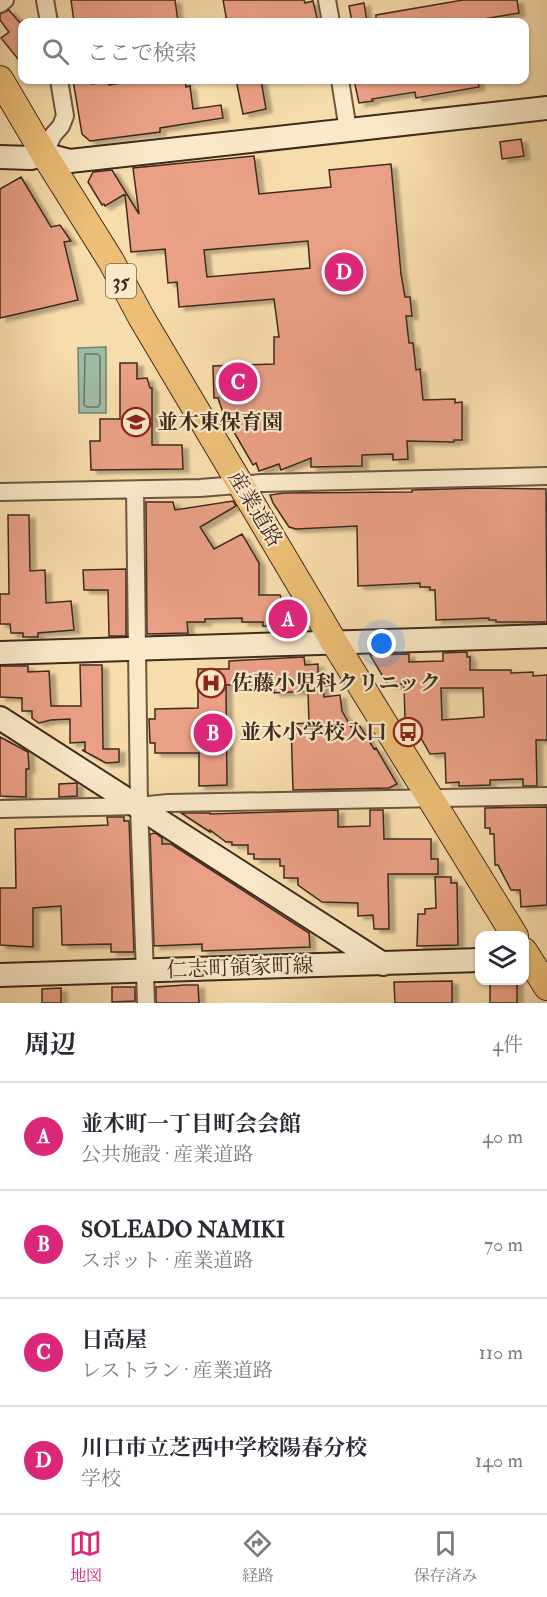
<!DOCTYPE html>
<html lang="ja">
<head>
<meta charset="utf-8">
<style>
  :root { --surface:#fff; --page:#f7f7f7; --text:#2b2b33; --muted:#7c7c81; --line:#e1e1e2; --accent:#db2777 }
  body { margin:0; font-family:"IM FELL Double Pica","Noto Serif JP",serif; background:var(--page); color:var(--text) }
  .controls { position:absolute; right:18px; bottom:18px; display:grid; overflow:hidden; border-radius:12px; box-shadow:0 2px 4px #0004 }
  .controls button { width:54px; height:54px; display:grid; place-items:center; padding:0; border:0; border-bottom:2px solid var(--line); background:var(--surface); color:var(--text); font:30px sans-serif }
  .you { position:absolute; left:382px; top:644px; width:21px; height:21px; margin:-15px; border:4px solid #fff; border-radius:50%; background:#1a73e8; box-shadow:0 0 0 9px #1a73e833 }
  .badge { display:grid; place-items:center; width:39px; height:39px; border-radius:50%; background:var(--accent); color:#fff; font-size:20px; font-weight:700 }
  .pin { position:absolute; translate:-50% -50%; border:3px solid #fff; box-shadow:0 2px 6px #0006 }
  .list { margin:0; padding:0; list-style:none }
  h2 { display:flex; justify-content:space-between; align-items:center; height:78px; margin:0; padding:0 24px; font-size:26px }
  h2 small { font-size:20px; font-weight:400; color:var(--muted) }
  .list li { display:grid; grid-template-columns:39px 1fr auto; gap:18px; align-items:center; box-sizing:border-box; height:108px; padding:0 24px; border-top:2px solid var(--line) }
  .list b { display:block; font-size:22px; white-space:nowrap }
  .list p { margin:0; font-size:20px; white-space:nowrap; color:var(--muted) }
  .list em { font-size:20px; font-style:normal; color:var(--muted) }
  .icon { flex:none; width:33px; height:33px; fill:none; stroke:currentColor; stroke-width:2; stroke-linecap:round; stroke-linejoin:round }
  .map { position:relative; flex:none; width:547px; height:1003px; overflow:hidden }
  .search { position:absolute; background:var(--surface); box-shadow:0 2px 4px #0004; left:18px; right:18px; top:18px; height:66px; display:flex; align-items:center; gap:15px; box-sizing:border-box; padding:0 21px; border-radius:12px; color:var(--muted); font-size:22px }
  .sheet { height:510px; background:var(--surface) }
  nav { display:flex; justify-content:space-around; align-items:center; box-sizing:border-box; height:84px; border-top:2px solid var(--line); background:var(--surface); font-size:16px; color:var(--muted) }
  nav a { display:grid; justify-items:center; gap:3px }
  nav .on { color:var(--accent) }
  .map>svg:first-child { display:block }
  .water { fill:#9dbca7; stroke:#778270; stroke-width:1.5 }
  .lines { fill:none; stroke-linecap:round; stroke-linejoin:round }
  .shore { stroke:#6e7362; stroke-width:1.5 }
  .building { fill:#eaa086; stroke:#3f2a1e; stroke-width:1.5; fill-rule:evenodd; filter:url(#shadow) }
  .street-casing { stroke:#6d5742; stroke-width:20 }
  .secondary-casing { stroke:#3f2a1e; stroke-width:26 }
  .primary-casing { stroke:#3f2a1e; stroke-width:28 }
  .street { stroke:#fae9c9; stroke-width:16 }
  .secondary { stroke:#fae9c9; stroke-width:22 }
  .primary { stroke:#ecbe76; stroke-width:26 }
  .labels { text-anchor:middle; dominant-baseline:central; stroke-width:4.5; stroke-linejoin:round; paint-order:stroke }
  .shield { fill:#fae9c9; stroke:#776351; stroke-width:1.5 }
  .shield-label { font-size:20px; font-weight:bold; fill:#3f2a1e }
  .poi-label { font-size:21px; font-weight:bold; fill:#3f2a1e; stroke:#fae9c9; text-anchor:start }
  .street-label { font-size:21px; fill:#3f2a1e; stroke:#fae9c9 }
</style>
</head>
<body>
<div class="map">
<svg width="547" height="1003" viewBox="0 0 547 1003">
  <defs>
    <filter id="shadow"><feDropShadow dx="6" dy="3.5" stdDeviation="1.5" flood-color="#0004"/></filter>
  </defs>
  <rect width="100%" height="100%" fill="#f8ddac"/>
  <filter id="stains"><feTurbulence type="fractalNoise" baseFrequency=".00333" numOctaves="4"/><feColorMatrix values="0 0 0 0 .2 0 0 0 0 .09 0 0 0 0 .02 0 0 0 .5 -.17"/></filter>
  <radialGradient id="worn" r=".72"><stop offset=".6" stop-color="#630" stop-opacity="0"/><stop offset="1" stop-color="#630" stop-opacity=".3"/></radialGradient>
  <path class="water" d="M106,347V413H79L78,348Z"/>
  <g class="lines">
    <path class="shore" d="M85,354H97L100,356V404L98,407H87L84,405Z"/>
  </g>
  <path class="building" d="M71,0H175L178,22H74Z
    M223,0H304L305,3L313,1L318,22H257V20L227,22Z
    M463,0H517L519,13L466,22H376V15Z
    M364,3L367,22H352L349,6Z
    M9,10L20,23L22,21V64L1,38L9,32L0,20V14Z
    M73,80H92V84L108,81L109,85L140,80H185L186,87L190,86L193,109L221,105L223,118L160,128V132L90,141L82,134Z
    M236,80H261L266,109L243,114Z
    M354,80H478L479,87L416,98L415,92L372,99L373,101L359,103Z
    M521,139L524,156L502,159L500,142Z
    M254,156L259,194L331,187L329,170L391,164L401,274L405,297H410L412,316H406L409,343H413L416,370L420,369L423,400L455,399V403L462,402V440H454V442L407,441L408,459L393,460V454L362,455V466L311,467V458L281,470L279,464L259,471L256,463L253,465L227,420L226,421L218,398H214L213,366L274,364V337H279L274,299L179,307L177,282L168,283L165,249L131,252L125,194L105,206L104,204L102,205L88,182L93,172L112,170L139,214L133,168ZM308,241L310,268L207,277L204,250Z
    M21,177L51,227L60,225L71,241L64,242L78,300L0,318V189Z
    M120,363H137V379L147,378L150,388H152V445H182L183,469L91,470L90,441H100V419H120Z
    M481,488L546,489L547,622H496V620H489V618L436,620L435,590H430V587H420V583L358,586L357,526L296,529L289,527L273,503L270,495L284,493L412,492V490Z
    M233,501L236,506L200,527L214,549L242,534L259,563V595H280L284,607H288L300,626L293,630L282,631L278,626H263V622H242V618L205,619V622H187L188,633L147,634L146,502H173L175,510Z
    M8,515H29L30,571L45,570L46,603L71,601L74,630L38,633V637H23V633H11L10,624H0V594H9Z
    M126,569V636H109L108,590H84L83,570Z
    M467,652V657H470V670H511V673L533,672V676L547,675V740H536L537,786H523V779L490,780V785L459,786V782L446,783L445,753L430,754L410,719H405L404,684L388,685L370,655L409,654V662L443,661V653ZM441,688H483L484,717L442,720Z
    M304,657L305,665L318,664V680L323,679L324,697L340,695L342,711L351,727L358,723L374,749L376,748L397,784L389,788L293,790L291,724L309,723L308,691L274,693V683L226,685L227,785L199,786V753H155V743H150L149,719H155V709L198,708V669H229V661Z
    M80,665H102L103,749H119V762L106,763L82,750H85V742L70,743V719L51,720L39,723L32,718V711H22V698L0,697V666H28V672L49,671L51,706H81Z
    M0,737L28,752L29,769H26V797L0,796Z
    M77,783V796L59,797V784Z
    M547,807V905L521,907L520,890H511L498,865H495L494,834H490V828H485V808Z
    M338,810V827L370,826V810H383L384,839H431V859H438V874H388L389,929H374L373,915L358,916V903L322,902L298,885V878H284V866H280V859H254V854H248V845H232V842H226L210,830V832L181,813H210V814Z
    M107,817H124V821H129L134,952H111V944L62,945L61,906L33,908V947L0,945V888H16L15,829L108,825Z
    M155,833L162,838V844H171L309,933L310,947L202,951V944L154,946L150,834Z
    M435,877H451V883H457L458,945L417,946L418,914H425V909L436,908Z
    M452,981V1003H395L394,982Z
    M490,981L517,982V1003H490Z
    M185,985H198L199,1003H156V987Z
    M112,987H135V1001L112,1002Z
    M61,988V1003H42V989Z"/>
  <g class="lines">
    <g class="street-casing">
      <path id="street" d="M45,0L49,22
        M327,0L331,22
        M0,4L5,0
        M340,80L348,130
        M44,154L53,135L61,126L65,116L59,80
        M135,490L139,806L146,1003
        M0,492L200,488L262,483L547,476
        M0,809L139,806L168,803L547,796"/>
    </g>
    <g class="secondary-casing">
      <path id="secondary" d="M0,157L31,158L44,154L70,161L547,108
        M0,653L547,636
        M0,718L383,964
        M0,975L480,960"/>
    </g>
    <g class="primary-casing">
      <path id="primary" d="M0,79L44,154L111,261L141,317L334,642L515,936
        M524,951L547,987"/>
    </g>
    <use href="#street" class="street"/>
    <use href="#secondary" class="secondary"/>
    <use href="#primary" class="primary"/>
  </g>
  <defs>
    <g id="school-ring" transform="scale(1.5)"><circle r="9.5" fill="#fae9c9" stroke="#8f2418" stroke-width="1.5"/><path d="M0-5L7-2L0 1L-7-2ZM-4 1L0 2.5L4 1V4Q0 6-4 4Z" fill="#8f2418"/></g>
    <g id="hospital-ring" transform="scale(1.5)"><circle r="9.5" fill="#fae9c9" stroke="#8f2418" stroke-width="1.5"/><path d="M-5-5h3v3.5h4V-5h3V5h-3V1.5h-4V5h-3Z" fill="#8f2418"/></g>
    <g id="bus-ring" transform="scale(1.5)"><circle r="9.5" fill="#fae9c9" stroke="#8f2418" stroke-width="1.5"/><path d="M-5-6H5V4H4V6H2V4H-2V6H-4V4H-5ZM-3.5-4V0h7V-4ZM-3.5 1.2v1.5H-2V1.2ZM2 1.2v1.5H3.5V1.2Z" fill="#8f2418"/></g>
  </defs>
  <g fill-rule="evenodd">
    <use href="#school-ring" x="136" y="422"/>
    <use href="#hospital-ring" x="211" y="683"/>
    <use href="#bus-ring" x="408" y="732"/>
  </g>
  <g class="labels">
    <rect class="shield" x="106" y="264" width="30" height="34" rx="4.5"/>
    <g class="shield-label">
      <text x="121" y="281">35</text>
    </g>
    <g class="poi-label">
      <text x="157" y="422">並木東保育園</text>
      <text x="232" y="683">佐藤小児科クリニック</text>
      <text x="387" y="732" text-anchor="end">並木小学校入口</text>
    </g>
    <g class="street-label">
      <text transform="translate(255 509) rotate(59)">産業道路</text>
      <text transform="translate(240 968) rotate(-2)">仁志町領家町線</text>
    </g>
  </g>
  <rect width="100%" height="100%" filter="url(#stains)"/>
  <rect width="100%" height="100%" fill="url(#worn)"/>
</svg>
<div class="controls">
<button><svg class="icon" aria-label="layers" viewBox="0 0 24 24"><path d="M12 4l9 5-9 5-9-5zM3 14l9 5 9-5"/></svg></button>
</div>
<div class="you"></div>
<div class="pin badge" style="left:288px;top:619px">A</div>
<div class="pin badge" style="left:213px;top:733px">B</div>
<div class="pin badge" style="left:238px;top:382px">C</div>
<div class="pin badge" style="left:344px;top:272px">D</div>
<div class="search"><svg class="icon" aria-label="search" viewBox="0 0 24 24"><circle cx="10" cy="10" r="6"/><path d="M15 15l6 6"/></svg>ここで検索</div>
</div>
<section class="sheet">
<h2>周辺<small>4件</small></h2>
<ul class="list">
<li><span class="badge">A</span><div><b>並木町一丁目町会会館</b><p>公共施設 · 産業道路</p></div><em>40 m</em></li>
<li><span class="badge">B</span><div><b>SOLEADO NAMIKI</b><p>スポット · 産業道路</p></div><em>70 m</em></li>
<li><span class="badge">C</span><div><b>日高屋</b><p>レストラン · 産業道路</p></div><em>110 m</em></li>
<li><span class="badge">D</span><div><b>川口市立芝西中学校陽春分校</b><p>学校</p></div><em>140 m</em></li>
</ul>
</section>
<nav>
<a class="on"><svg class="icon" aria-label="map" viewBox="0 0 24 24"><path d="M3 6l6-2 6 2 6-2v14l-6 2-6-2-6 2zM9 4v14M15 6v14"/></svg>地図</a>
<a><svg class="icon" aria-label="directions" viewBox="0 0 24 24"><path d="M12 3l9 9-9 9-9-9zM9 14v-3h6M13 9l2 2-2 2"/></svg>経路</a>
<a><svg class="icon" aria-label="saved" viewBox="0 0 24 24"><path d="M7 4h10v16l-5-4-5 4z"/></svg>保存済み</a>
</nav>
</body>
</html>
